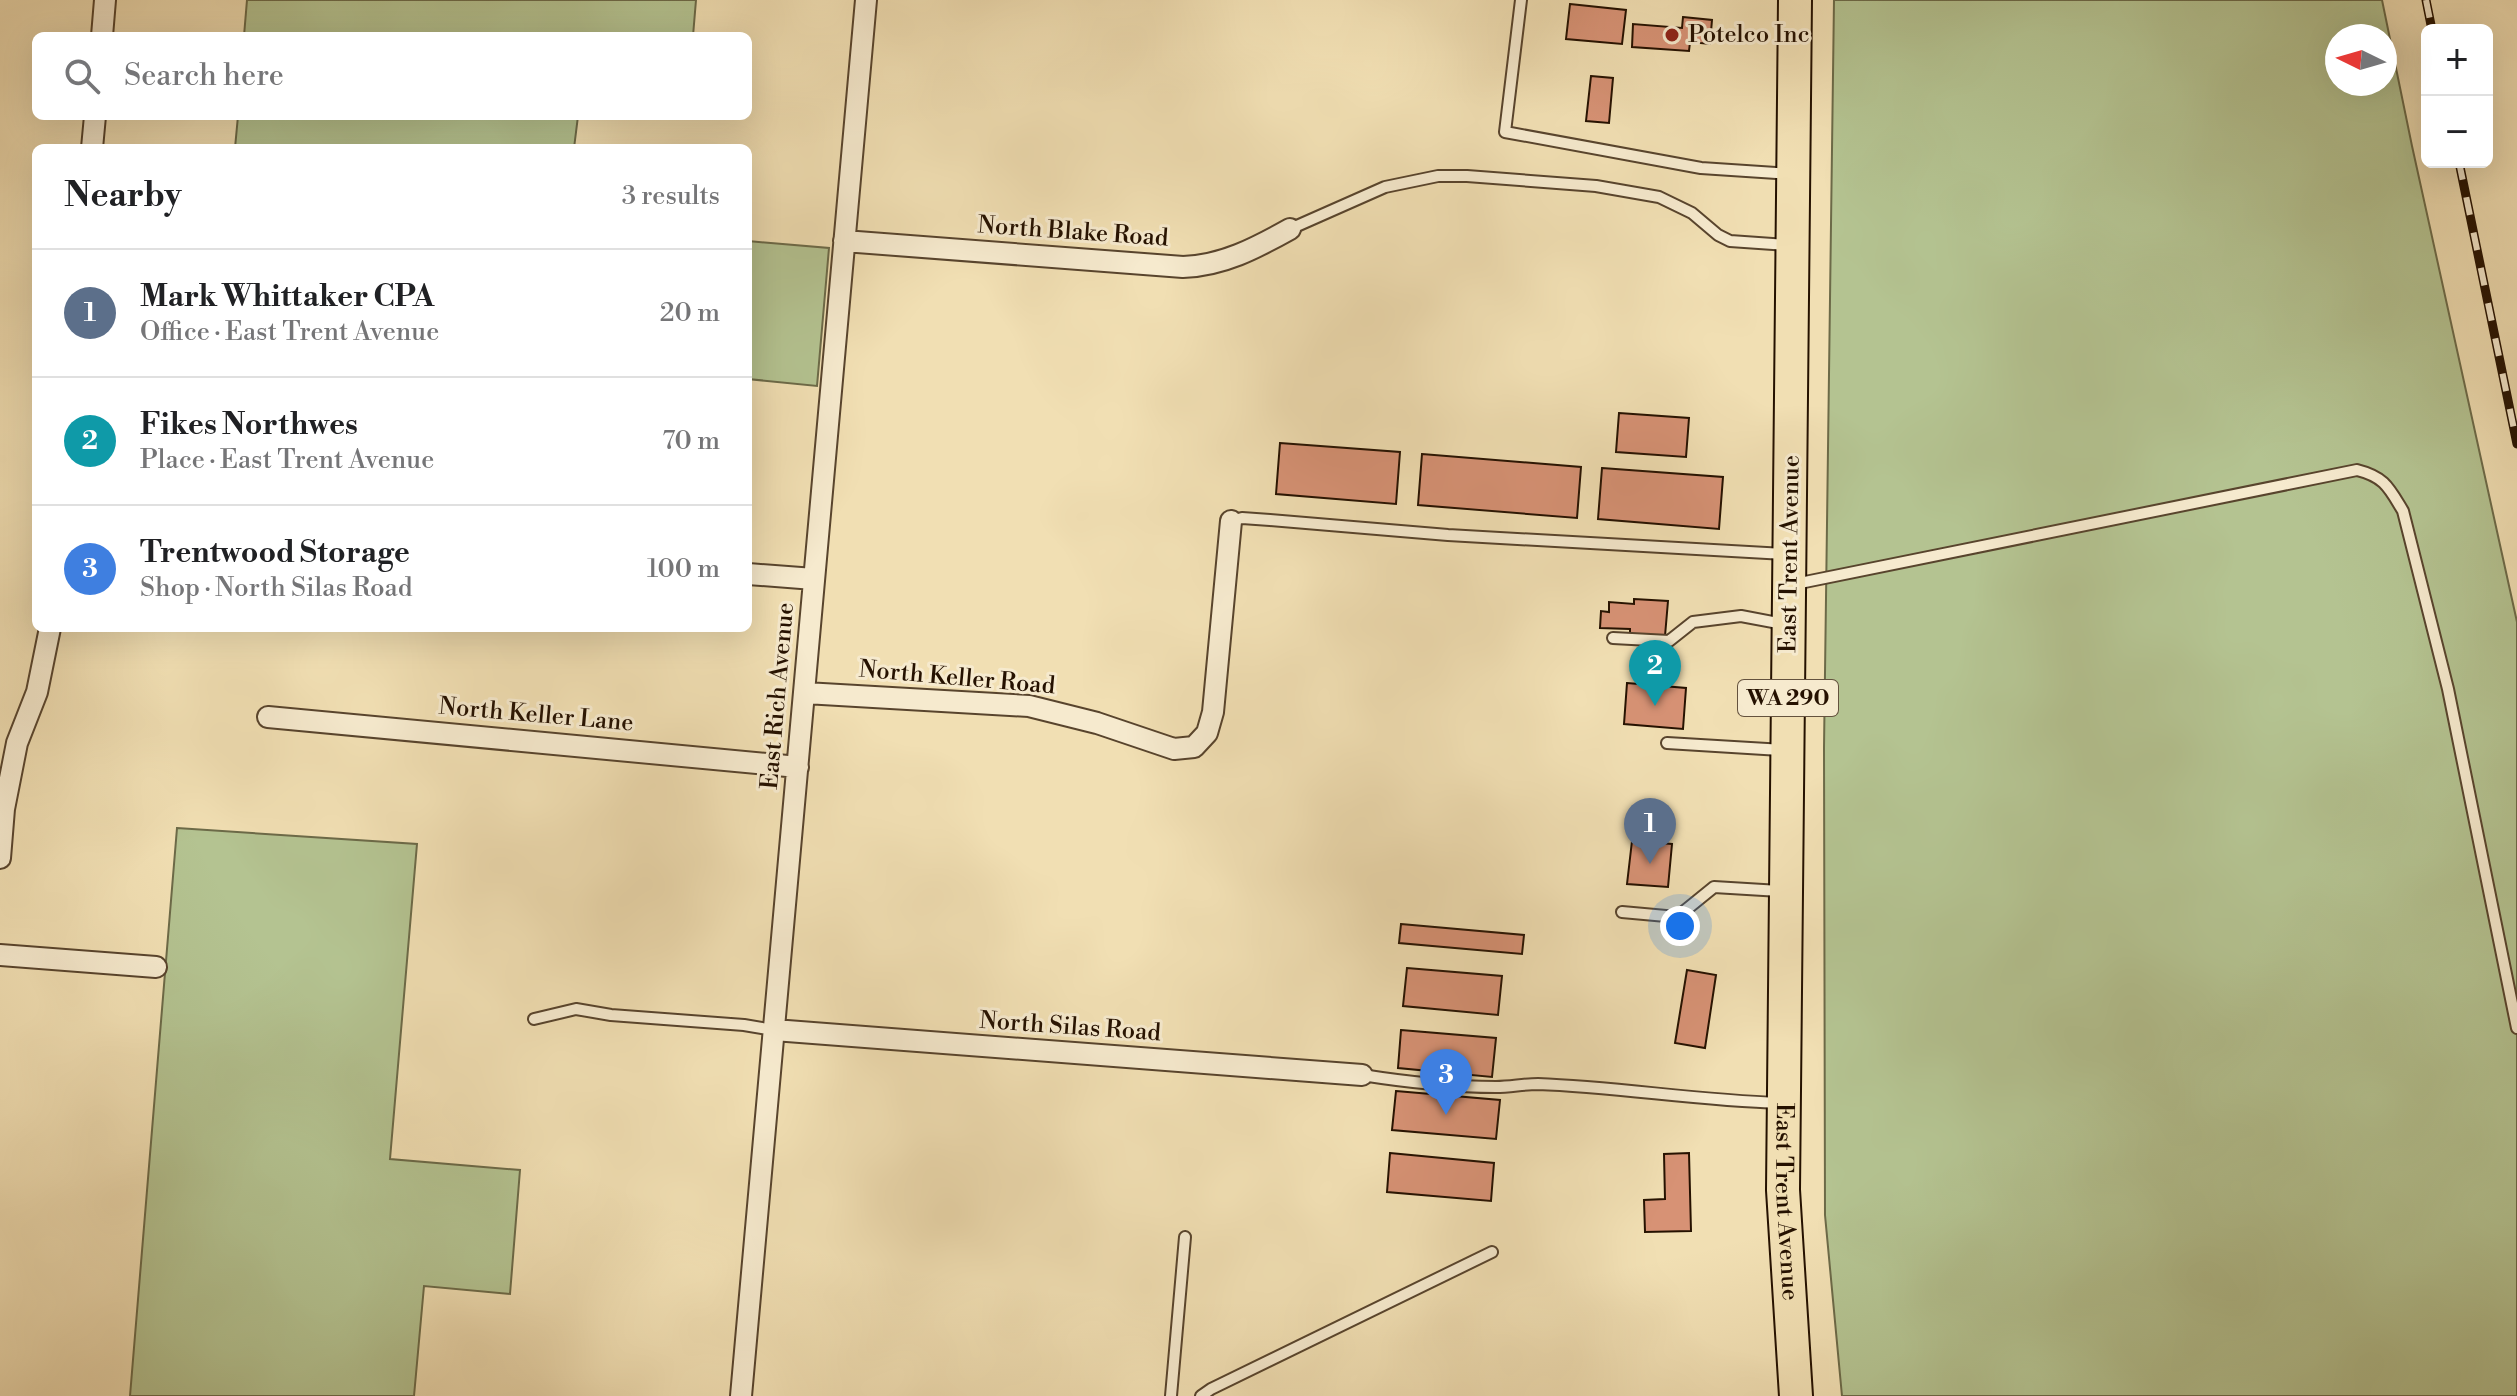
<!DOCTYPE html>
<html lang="en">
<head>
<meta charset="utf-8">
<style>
  :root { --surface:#fff; --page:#f2f2f2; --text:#202124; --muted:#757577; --line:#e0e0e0; --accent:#8f2418 }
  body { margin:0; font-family:"Libre Bodoni",serif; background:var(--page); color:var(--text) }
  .controls { position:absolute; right:24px; top:24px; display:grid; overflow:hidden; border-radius:12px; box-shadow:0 8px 32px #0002 }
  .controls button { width:72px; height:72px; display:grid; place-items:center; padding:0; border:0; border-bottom:2px solid var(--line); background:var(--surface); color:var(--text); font:40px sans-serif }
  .compass { position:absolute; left:2325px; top:24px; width:72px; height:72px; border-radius:50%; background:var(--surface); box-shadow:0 8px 32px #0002; rotate:275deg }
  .you { position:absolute; left:1680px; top:926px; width:28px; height:28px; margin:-20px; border:6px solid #fff; border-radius:50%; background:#1a73e8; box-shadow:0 0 0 12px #1a73e833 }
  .badge { display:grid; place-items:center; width:52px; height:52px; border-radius:50%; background:var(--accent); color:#fff; font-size:26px; font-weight:700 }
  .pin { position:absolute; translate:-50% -66px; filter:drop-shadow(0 2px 4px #0008) }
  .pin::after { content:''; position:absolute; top:42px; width:28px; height:24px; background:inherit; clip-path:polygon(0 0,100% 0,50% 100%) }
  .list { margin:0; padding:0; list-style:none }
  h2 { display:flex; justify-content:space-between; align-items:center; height:104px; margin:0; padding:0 32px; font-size:34px }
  h2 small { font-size:26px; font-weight:400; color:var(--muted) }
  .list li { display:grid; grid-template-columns:52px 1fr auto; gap:24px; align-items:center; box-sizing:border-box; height:128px; padding:0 32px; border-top:2px solid var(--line) }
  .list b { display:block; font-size:30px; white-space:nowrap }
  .list p { margin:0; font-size:26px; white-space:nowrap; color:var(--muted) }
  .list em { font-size:26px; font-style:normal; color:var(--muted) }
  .icon { flex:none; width:44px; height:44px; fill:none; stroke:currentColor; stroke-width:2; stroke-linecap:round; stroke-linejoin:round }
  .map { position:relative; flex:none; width:2517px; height:1396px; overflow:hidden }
  .search { position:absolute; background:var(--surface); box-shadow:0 8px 32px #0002; left:32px; top:32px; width:720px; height:88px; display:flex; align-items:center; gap:20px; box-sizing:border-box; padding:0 28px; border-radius:12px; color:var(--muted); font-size:30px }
  .panel { position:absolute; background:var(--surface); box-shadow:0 8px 32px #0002; left:32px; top:144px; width:720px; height:488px; border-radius:12px }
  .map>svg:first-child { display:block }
  .green { fill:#b4c391; stroke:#6c6a48; stroke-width:2; fill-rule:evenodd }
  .building { fill:#d79275; stroke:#251100; stroke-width:2 }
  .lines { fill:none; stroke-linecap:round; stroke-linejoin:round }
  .lane-casing { stroke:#58442d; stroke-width:14 }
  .street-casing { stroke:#58442d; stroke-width:24 }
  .primary-casing { stroke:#251100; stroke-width:36 }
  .lane { stroke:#f6eace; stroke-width:10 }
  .street { stroke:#f6eace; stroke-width:20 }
  .primary { stroke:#f1dfb3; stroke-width:32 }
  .rail-casing { stroke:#251100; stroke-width:9 }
  .rail { stroke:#f6eace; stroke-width:6; stroke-dasharray:18; stroke-linecap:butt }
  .poi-dot { fill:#8f2418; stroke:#f6eace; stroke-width:3 }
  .labels { text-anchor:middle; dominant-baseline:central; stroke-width:6; stroke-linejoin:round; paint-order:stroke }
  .shield { fill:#f6eace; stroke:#64523e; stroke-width:2 }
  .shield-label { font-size:22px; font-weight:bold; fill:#251100 }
  .poi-label { font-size:24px; fill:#251100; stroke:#f6eace; text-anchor:start }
  .street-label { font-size:24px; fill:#251100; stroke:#f6eace }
</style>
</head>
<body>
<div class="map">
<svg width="2517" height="1396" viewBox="0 0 2517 1396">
  <rect width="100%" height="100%" fill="#f1dfb3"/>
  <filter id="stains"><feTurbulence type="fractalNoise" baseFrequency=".0025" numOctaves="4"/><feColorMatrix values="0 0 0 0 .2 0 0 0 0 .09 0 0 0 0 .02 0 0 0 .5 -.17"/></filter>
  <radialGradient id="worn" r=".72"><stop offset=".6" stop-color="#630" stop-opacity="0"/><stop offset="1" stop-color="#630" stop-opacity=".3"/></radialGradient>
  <path class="green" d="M247,0H696L693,36H244Z
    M1834,0H2382L2412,146L2517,622V1396H1842L1825,1215L1824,748ZM2337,36H2385V84H2337Z
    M238,116H578L574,148H235Z
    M748,241L829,248L817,386L748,379Z
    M177,828L417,844L390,1159L520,1170L510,1294L424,1286L414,1396H130Z"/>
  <path class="building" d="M1570,4L1626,10L1622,44L1566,39Z
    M1683,17L1712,20L1710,44L1690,42L1689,51L1632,47L1633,24L1682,28Z
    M1591,76L1613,78L1609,123L1586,121Z
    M1619,413L1689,418L1686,457L1616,452Z
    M1280,443L1400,452L1396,504L1276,494Z
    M1422,454L1581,467L1577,518L1418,505Z
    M1602,468L1723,477L1719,529L1598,519Z
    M1634,599L1668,601L1665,636L1630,634V629L1600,628L1601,611L1609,612V602L1634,604Z
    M1627,683L1686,688L1683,729L1624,724Z
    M1632,841L1672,844L1668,887L1627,884Z
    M1401,924L1524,935L1522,954L1399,943Z
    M1407,968L1502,976L1498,1015L1403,1006Z
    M1687,970L1716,975L1705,1048L1675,1043Z
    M1401,1030L1496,1038L1492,1077L1398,1068Z
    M1396,1091L1500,1100L1496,1139L1392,1130Z
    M1390,1153L1494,1163L1491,1201L1387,1192Z
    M1689,1153L1691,1231L1645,1232L1644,1200L1665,1199L1664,1154Z"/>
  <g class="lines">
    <g class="lane-casing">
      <path id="lane" d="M1521,0L1505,132L1701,168L1791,174
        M1290,229L1385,187L1438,176H1467L1596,186L1659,197L1692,213L1718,235L1730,241L1787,245
        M1231,521L1242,518L1270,520L1448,535L1784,554
        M1795,584L2357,470C2385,477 2389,488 2403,511L2448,689L2517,1028
        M1613,638L1669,641L1693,622L1741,616L1783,624
        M1667,743L1782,750
        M1622,912L1677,917L1714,887L1780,891
        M534,1019L576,1009L611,1015L744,1025L774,1030
        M1362,1075C1406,1082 1452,1087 1496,1087C1510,1087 1524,1084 1538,1084C1620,1087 1700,1101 1782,1103
        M1171,1396L1185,1237
        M1201,1396L1211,1389L1492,1252"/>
    </g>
    <g class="street-casing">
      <path id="street" d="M102,36L105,0
        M92,148L95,116
        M844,241L1183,267C1222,266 1256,248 1290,229
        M748,574L814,579
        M805,693L1029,706L1097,723L1174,749L1194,747L1207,733L1213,712L1231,521
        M268,717L798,767
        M0,858L4,809L17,743L37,692L50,628
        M0,955L156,967
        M774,1030L1362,1075
        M741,1396L866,0"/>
    </g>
    <g class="primary-casing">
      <g id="primary">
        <path id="s1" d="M1795,0L1783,1190L1796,1396"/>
      </g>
    </g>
    <use href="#lane" class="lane"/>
    <use href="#street" class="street"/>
    <use href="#primary" class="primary"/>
    <g class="rail-casing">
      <path id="rail" d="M2426,0L2432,30
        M2459,162L2517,444"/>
    </g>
    <use href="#rail" class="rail"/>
  </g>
  <circle class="poi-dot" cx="1672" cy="35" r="8"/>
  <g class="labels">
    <rect class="shield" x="1738" y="680" width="100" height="36" rx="6"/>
    <g class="shield-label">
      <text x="1788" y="698">WA 290</text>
    </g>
    <g class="poi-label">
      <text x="1688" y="35">Potelco Inc</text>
    </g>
    <g class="street-label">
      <text transform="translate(1073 232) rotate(4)">North Blake Road</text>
      <text transform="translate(1790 554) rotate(-89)">East Trent Avenue</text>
      <text transform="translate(957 678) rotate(5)">North Keller Road</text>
      <text transform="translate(778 696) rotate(-85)">East Rich Avenue</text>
      <text transform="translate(536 715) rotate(5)">North Keller Lane</text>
      <text transform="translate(1070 1027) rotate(4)">North Silas Road</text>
      <text stroke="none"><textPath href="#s1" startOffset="1202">East Trent Avenue</textPath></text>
    </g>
  </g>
  <rect width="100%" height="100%" filter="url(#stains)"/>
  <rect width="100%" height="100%" fill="url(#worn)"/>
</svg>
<div class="controls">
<button>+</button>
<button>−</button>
</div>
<svg class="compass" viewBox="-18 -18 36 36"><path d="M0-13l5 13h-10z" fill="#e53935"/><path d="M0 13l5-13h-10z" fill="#757577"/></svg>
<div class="you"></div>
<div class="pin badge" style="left:1650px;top:864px;background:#5c6f8a">1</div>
<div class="pin badge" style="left:1655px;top:706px;background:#0f9aa8">2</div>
<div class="pin badge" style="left:1446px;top:1115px;background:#3f7fe0">3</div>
<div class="search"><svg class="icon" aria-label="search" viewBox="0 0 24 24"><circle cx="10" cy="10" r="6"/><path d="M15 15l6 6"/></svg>Search here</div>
<section class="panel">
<h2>Nearby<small>3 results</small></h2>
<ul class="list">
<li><span class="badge" style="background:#5c6f8a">1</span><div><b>Mark Whittaker CPA</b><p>Office · East Trent Avenue</p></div><em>20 m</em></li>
<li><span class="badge" style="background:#0f9aa8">2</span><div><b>Fikes Northwes</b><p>Place · East Trent Avenue</p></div><em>70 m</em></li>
<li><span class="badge" style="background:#3f7fe0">3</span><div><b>Trentwood Storage</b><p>Shop · North Silas Road</p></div><em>100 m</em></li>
</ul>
</section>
</div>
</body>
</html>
